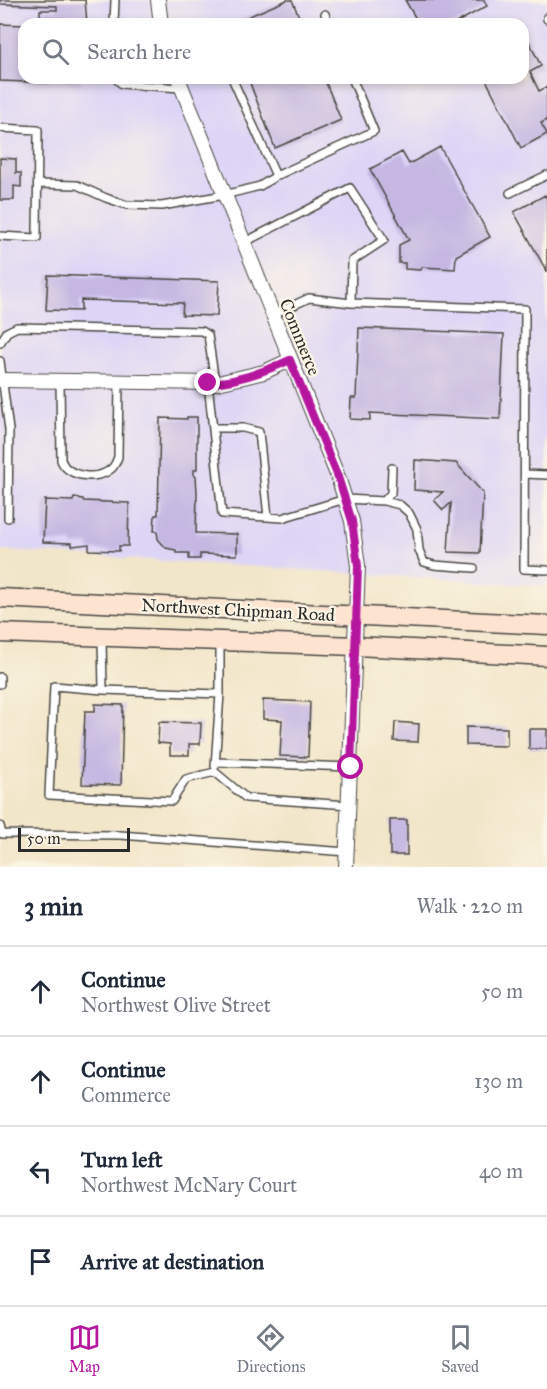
<!DOCTYPE html>
<html lang="en">
<head>
<meta charset="utf-8">
<style>
  :root { --surface:#fff; --page:#f6f6f7; --text:#1f2937; --muted:#747a83; --line:#e0e1e3; --accent:#b5179e }
  body { margin:0; font-family:"IM FELL Great Primer",serif; background:var(--page); color:var(--text) }
  .scale { position:absolute; left:18px; bottom:15px; width:112px; box-sizing:border-box; padding-left:6px; border:3px solid #2b2b2b; border-top:0; font-size:16px; line-height:21px; white-space:nowrap; color:#2b2b2b; -webkit-text-stroke:4px #fcf5e5; paint-order:stroke }
  .stop { position:absolute; width:18px; height:18px; margin:-14px; border:4px solid #b5179e; border-radius:50%; background:#fff }
  .stop.end { background:#b5179e; border-color:#fff; box-shadow:0 2px 6px #0008 }
  .list { margin:0; padding:0; list-style:none }
  h2 { display:flex; justify-content:space-between; align-items:center; height:78px; margin:0; padding:0 24px; font-size:26px }
  h2 small { font-size:20px; font-weight:400; color:var(--muted) }
  .list li { display:grid; grid-template-columns:39px 1fr auto; gap:18px; align-items:center; box-sizing:border-box; height:90px; padding:0 24px; border-top:2px solid var(--line) }
  .list b { display:block; font-size:22px; white-space:nowrap }
  .list p { margin:0; font-size:20px; white-space:nowrap; color:var(--muted) }
  .list em { font-size:20px; font-style:normal; color:var(--muted) }
  .icon { flex:none; width:33px; height:33px; fill:none; stroke:currentColor; stroke-width:2; stroke-linecap:round; stroke-linejoin:round }
  .map { position:relative; flex:none; width:547px; height:867px; overflow:hidden }
  .search { position:absolute; background:var(--surface); box-shadow:0 3px 9px #0003; left:18px; right:18px; top:18px; height:66px; display:flex; align-items:center; gap:15px; box-sizing:border-box; padding:0 21px; border-radius:18px; color:var(--muted); font-size:22px }
  .sheet { height:438px; background:var(--surface) }
  nav { display:flex; justify-content:space-around; align-items:center; box-sizing:border-box; height:84px; border-top:2px solid var(--line); background:var(--surface); font-size:16px; color:var(--muted) }
  nav a { display:grid; justify-items:center; gap:3px }
  nav .on { color:var(--accent) }
  .map>svg:first-child { display:block }
  .built { fill:#ddd5f6; fill-rule:evenodd }
  .building { fill:#c5b7e2 }
  .lines { fill:none; stroke-linecap:round; stroke-linejoin:round }
  .lane-casing { stroke:#494743; stroke-width:10 }
  .street-casing { stroke:#494743; stroke-width:16 }
  .secondary-casing { stroke:#494743; stroke-width:21 }
  .lane { stroke:#fff; stroke-width:7 }
  .street { stroke:#fff; stroke-width:14 }
  .secondary { stroke:#fde4d1; stroke-width:18 }
  .route { stroke:#b5179e; stroke-width:8 }
  .labels { text-anchor:middle; dominant-baseline:central; stroke-width:4.5; stroke-linejoin:round; paint-order:stroke }
  .street-label { font-size:18px; fill:#2b2b2b; stroke:#fcf5e5 }
</style>
</head>
<body>
<div class="map">
<svg width="547" height="867" viewBox="0 0 547 867">
  <rect width="100%" height="100%" fill="#fcf5e5"/>
  <filter id="ink" filterUnits="userSpaceOnUse"><feTurbulence type="fractalNoise" baseFrequency=".0167" numOctaves="2"/><feDisplacementMap in="SourceGraphic" scale="12" xChannelSelector="R" yChannelSelector="G"/><feConvolveMatrix kernelMatrix="1 2 1 2 8 2 1 2 1" color-interpolation-filters="sRGB"/></filter>
  <filter id="wash" filterUnits="userSpaceOnUse"><feTurbulence type="fractalNoise" baseFrequency=".008" numOctaves="4" result="noise"/><feDisplacementMap in="SourceGraphic" scale="24" xChannelSelector="R" yChannelSelector="G"/><feGaussianBlur stdDeviation="1.35" result="paint"/><feColorMatrix in="noise" values="0 0 0 0 0 0 0 0 0 0 0 0 0 0 0 0 0 1.4 0 .05"/><feComposite in="paint" operator="in"/></filter>
  <g filter="url(#wash)">
    <rect width="100%" height="100%" fill="#f2e6c9"/>
    <path class="built" d="M0,0H547V586L0,550ZM24,24H523V78H24Z"/>
    <g id="blocks">
      <path class="building" d="M0,0H85L87,24L40,23V10H57V6L0,4Z
        M287,0H292L302,24H231Z
        M405,0H484L487,6L454,24H419Z
        M0,24L24,25V78H81L80,84L0,81Z
        M527,38L541,66L530,72L539,91L547,87V120L541,123L547,134L521,148L485,78H523V40Z
        M248,78H324L341,120L275,148Z
        M440,147L490,237L456,256L455,269L422,267L421,270L405,269V263H399V245L409,240L370,169L402,152L409,164Z
        M0,158L16,159V173H21V187L14,186V200H0Z
        M545,195L547,199V272L514,212Z
        M48,275L219,281L217,316L182,315L183,303L81,300V311L46,310Z
        M359,328L504,334L500,419L370,413V420L350,419L351,398H356Z
        M187,417H197V469L194,470V476H196L197,493L196,533L237,534V555L200,554V559H189V553H176V550L166,548L158,539L157,531H154L155,515H158L160,418L187,419Z
        M415,460L456,463L483,493L480,553L448,552L451,503L443,510L434,500L443,492L414,490Z
        M74,498L83,499L84,501L129,503L128,546H119V551L89,550V544L72,546V543L43,542L45,500L73,501Z
        M263,700L310,702L308,757L280,756L282,720L263,719Z
        M95,704L123,705L121,785L82,784L85,711H95Z
        M159,722L201,723L200,744H189V755H170V744L158,743Z
        M395,722L419,724L418,742L394,741Z
        M466,727L507,728V746L466,745Z
        M529,729H547V749H529Z
        M390,820H407V855H390Z"/>
    </g>
  </g>
  <g filter="url(#ink)">
    <use href="#blocks" fill-opacity="0" stroke="#494743" stroke-width="1.5"/>
    <g class="lines">
      <g class="lane-casing">
        <path id="lane" d="M325,14L329,24
          M547,17V19
          M114,24L115,0
          M115,78L122,84L181,88
          M0,128L38,130L37,238L0,236
          M276,176L374,131L352,78
          M39,184L77,185L106,198L127,205L162,206L224,195L260,186L276,176L232,78
          M510,193L547,175
          M243,243L350,188L384,240L352,261L351,303L309,298L273,315
          M351,303L525,309L524,569L547,570
          M0,343L7,332L17,327L202,331L208,335L215,383
          M0,361L9,430L8,518
          M60,381L61,460C67,477 97,481 111,469C115,466 116,462 118,457L119,382
          M208,383L222,514L282,518L345,499L384,501L400,505L409,513L417,529L419,550L424,562L434,565L474,568
          M213,428H243L259,432L268,517
          M525,474L547,475
          M384,501L391,493L392,468
          M102,639L103,690L54,686L49,795L172,801L186,779L215,772L246,798L349,805
          M0,677V684
          M103,690L220,694V643
          M216,762L351,767
          M215,766L220,694
          M0,826L2,834L120,835L347,852"/>
      </g>
      <g class="street-casing">
        <path id="street" d="M158,0L161,24
          M178,78L338,477L352,521L358,566L346,867
          M0,380L218,383L264,372L290,360"/>
      </g>
      <g class="secondary-casing">
        <path id="secondary" d="M0,598L547,625
          M0,633L356,646L547,656"/>
      </g>
      <use href="#lane" class="lane"/>
      <use href="#street" class="street"/>
      <use href="#secondary" class="secondary"/>
    </g>
  </g>
  <g class="lines" filter="url(#ink)">
    <path class="route" d="M208,383C237,382 264,372 290,360L338,477L352,521L358,566L351,767"/>
  </g>
  <g class="labels">
    <g class="street-label">
      <text transform="translate(300 337) rotate(68)">Commerce</text>
      <text transform="translate(238 610) rotate(3)">Northwest Chipman Road</text>
    </g>
  </g>
</svg>
<div class="scale">50 m</div>
<div class="stop" style="left:351px;top:767px"></div>
<div class="stop end" style="left:208px;top:383px"></div>
<div class="search"><svg class="icon" aria-label="search" viewBox="0 0 24 24"><circle cx="10" cy="10" r="6"/><path d="M15 15l6 6"/></svg>Search here</div>
</div>
<section class="sheet">
<h2>3 min<small>Walk · 220 m</small></h2>
<ul class="list">
<li><svg class="icon" aria-label="ahead" viewBox="0 0 24 24"><path d="M12 20V5M6 11l6-6 6 6"/></svg><div><b>Continue</b><p>Northwest Olive Street</p></div><em>50 m</em></li>
<li><svg class="icon" aria-label="ahead" viewBox="0 0 24 24"><path d="M12 20V5M6 11l6-6 6 6"/></svg><div><b>Continue</b><p>Commerce</p></div><em>130 m</em></li>
<li><svg class="icon" aria-label="left" viewBox="0 0 24 24"><path d="M17 20v-9H6M10 6l-5 5 5 5"/></svg><div><b>Turn left</b><p>Northwest McNary Court</p></div><em>40 m</em></li>
<li><svg class="icon" aria-label="arrive" viewBox="0 0 24 24"><path d="M6 21V4h12l-3 4 3 4H6"/></svg><div><b>Arrive at destination</b></div></li>
</ul>
</section>
<nav>
<a class="on"><svg class="icon" aria-label="map" viewBox="0 0 24 24"><path d="M3 6l6-2 6 2 6-2v14l-6 2-6-2-6 2zM9 4v14M15 6v14"/></svg>Map</a>
<a><svg class="icon" aria-label="directions" viewBox="0 0 24 24"><path d="M12 3l9 9-9 9-9-9zM9 14v-3h6M13 9l2 2-2 2"/></svg>Directions</a>
<a><svg class="icon" aria-label="saved" viewBox="0 0 24 24"><path d="M7 4h10v16l-5-4-5 4z"/></svg>Saved</a>
</nav>
</body>
</html>
